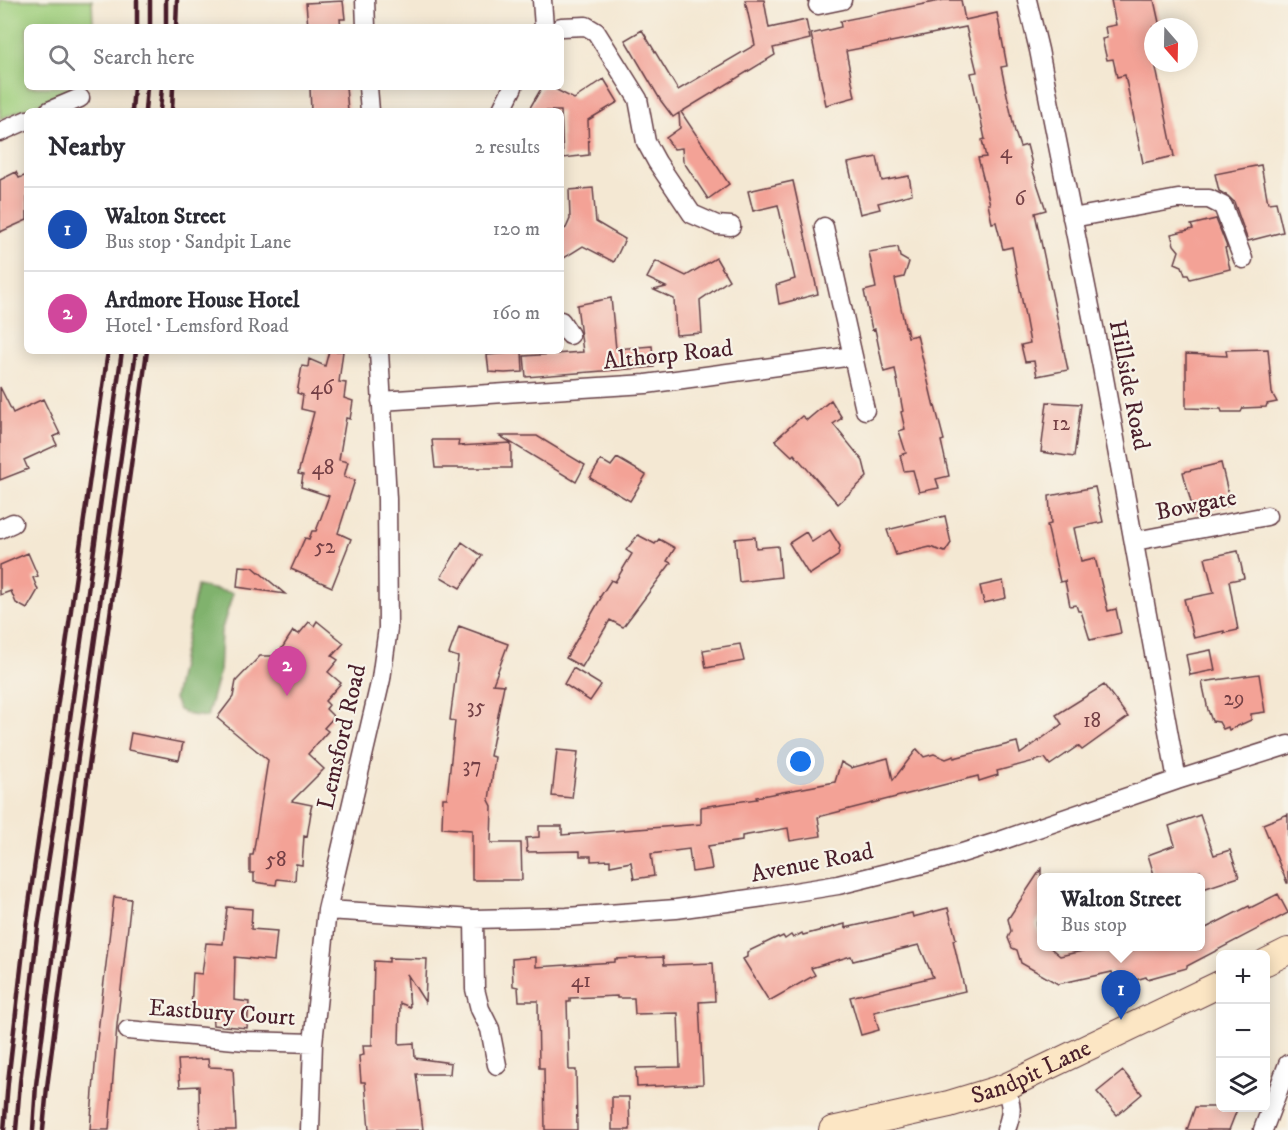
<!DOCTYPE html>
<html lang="en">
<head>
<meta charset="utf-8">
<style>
  :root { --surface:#fff; --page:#f2f2f3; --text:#2b2b33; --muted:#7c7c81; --line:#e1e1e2; --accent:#1a73e8 }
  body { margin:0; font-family:"IM FELL DW Pica",serif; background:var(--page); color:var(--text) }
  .controls { position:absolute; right:18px; bottom:18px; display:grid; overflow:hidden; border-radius:9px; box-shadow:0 3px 15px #0003 }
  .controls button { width:54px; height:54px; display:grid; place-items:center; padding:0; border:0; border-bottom:2px solid var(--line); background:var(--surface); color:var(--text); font:30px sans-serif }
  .compass { position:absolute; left:1144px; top:18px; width:54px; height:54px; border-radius:50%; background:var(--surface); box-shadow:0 3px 15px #0003; rotate:160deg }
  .you { position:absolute; left:801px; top:762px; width:21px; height:21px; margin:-15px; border:4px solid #fff; border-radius:50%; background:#1a73e8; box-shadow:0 0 0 9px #1a73e833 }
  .badge { display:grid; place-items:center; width:39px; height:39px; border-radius:50%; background:var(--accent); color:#fff; font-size:20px; font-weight:700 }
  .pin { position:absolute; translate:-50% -50px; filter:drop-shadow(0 2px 3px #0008) }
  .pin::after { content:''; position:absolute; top:32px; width:21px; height:18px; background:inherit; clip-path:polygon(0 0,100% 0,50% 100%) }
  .popup { position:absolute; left:1037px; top:873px; width:168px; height:78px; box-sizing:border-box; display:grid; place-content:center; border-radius:9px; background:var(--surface); filter:drop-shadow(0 2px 4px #0005); font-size:20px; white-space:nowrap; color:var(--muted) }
  .popup b { font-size:22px; color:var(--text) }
  .popup::after { content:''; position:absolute; left:50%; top:100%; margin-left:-12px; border:12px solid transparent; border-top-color:var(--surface) }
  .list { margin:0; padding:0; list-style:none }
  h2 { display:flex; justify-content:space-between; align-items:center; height:78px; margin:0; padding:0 24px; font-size:26px }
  h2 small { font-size:20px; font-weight:400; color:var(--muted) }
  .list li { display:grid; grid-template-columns:39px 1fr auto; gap:18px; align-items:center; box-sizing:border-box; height:84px; padding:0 24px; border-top:2px solid var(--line) }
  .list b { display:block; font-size:22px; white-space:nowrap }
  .list p { margin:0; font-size:20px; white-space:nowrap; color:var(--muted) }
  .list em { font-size:20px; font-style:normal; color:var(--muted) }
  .icon { flex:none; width:33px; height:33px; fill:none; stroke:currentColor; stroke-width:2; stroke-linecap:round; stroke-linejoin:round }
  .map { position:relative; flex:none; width:1288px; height:1130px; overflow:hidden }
  .search { position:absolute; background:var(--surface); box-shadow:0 3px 15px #0003; left:24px; top:24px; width:540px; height:66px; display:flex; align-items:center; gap:15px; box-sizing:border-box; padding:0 21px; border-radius:9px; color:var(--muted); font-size:22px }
  .panel { position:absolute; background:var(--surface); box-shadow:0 3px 15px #0003; left:24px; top:108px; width:540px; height:246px; border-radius:9px }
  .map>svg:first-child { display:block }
  .green { fill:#a0cf7e; stroke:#757754; stroke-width:1.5 }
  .forest { fill:#80b26d; stroke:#65684c; stroke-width:1.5 }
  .building { fill:#f3a296 }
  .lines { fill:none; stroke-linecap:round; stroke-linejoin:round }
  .street-casing { stroke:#643d44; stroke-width:21 }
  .secondary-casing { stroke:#643d44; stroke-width:28 }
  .street { stroke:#fff; stroke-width:18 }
  .secondary { stroke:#fce6c4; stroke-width:26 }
  .rail { stroke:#4a1f2b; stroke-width:4.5 }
  .labels { text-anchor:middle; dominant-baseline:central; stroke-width:4.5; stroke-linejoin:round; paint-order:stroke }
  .number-label { font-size:21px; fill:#744046 }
  .street-label { font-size:24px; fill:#4a1f2b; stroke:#f7f3e8 }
</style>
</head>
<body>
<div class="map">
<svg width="1288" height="1130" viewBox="0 0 1288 1130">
  <rect width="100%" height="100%" fill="#f7f3e8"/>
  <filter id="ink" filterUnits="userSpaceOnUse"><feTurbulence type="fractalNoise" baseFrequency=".0167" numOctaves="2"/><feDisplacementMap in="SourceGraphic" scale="12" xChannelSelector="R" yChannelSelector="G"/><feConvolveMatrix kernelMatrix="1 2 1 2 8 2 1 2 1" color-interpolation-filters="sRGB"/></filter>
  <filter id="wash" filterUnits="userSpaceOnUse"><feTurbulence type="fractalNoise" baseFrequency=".008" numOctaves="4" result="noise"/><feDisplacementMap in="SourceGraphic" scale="24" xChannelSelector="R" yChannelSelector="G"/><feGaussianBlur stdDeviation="1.35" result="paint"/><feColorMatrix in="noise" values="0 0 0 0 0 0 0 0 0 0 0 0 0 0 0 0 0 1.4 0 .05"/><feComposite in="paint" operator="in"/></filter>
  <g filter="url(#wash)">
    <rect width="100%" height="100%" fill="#f4e8d3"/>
    <path class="green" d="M0,0H92L93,26V27H27V87H79L0,119Z"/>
    <path class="forest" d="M197,586L233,593L221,632L219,673L207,717L190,715L179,710L174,699Z"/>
    <g id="blocks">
      <path class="building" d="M745,0H764L769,28L806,20L810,39L773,48L775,55L681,112L729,184L708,199L683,161L682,148L674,149L666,138L680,128L679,113L673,117L661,101L625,40L642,30L678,90L755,45Z
        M944,0H961L965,20L997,13L1007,66L1001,67L1015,132L1020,147L1027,145L1032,164L1031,165L1046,210L1035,213L1068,370L1037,376L1034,361L1025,362L1021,345L1030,343L1012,247L1003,249L996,222L992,223L988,204H990L978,158L986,157L982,140L985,139L971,73L977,72L966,27L846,51L855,97L826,105L811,34L841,27L840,21Z
        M1111,0H1154L1160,27H1153V63H1155L1174,156L1143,163L1125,75L1117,77L1113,59L1107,60L1102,39L1107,38L1105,27L1116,25Z
        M343,1L345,19H340L341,27H308L306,3Z
        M604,79L618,102L588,120L589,155L563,158L561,111H528L542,87H551L574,99Z
        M330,87H346L348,111H311L310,88Z
        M877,157L882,181L909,176L912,194L878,203L880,209L860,214L848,163Z
        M1261,165L1268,203L1276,202L1283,232L1248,241L1234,202L1228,196L1219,191L1215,174Z
        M16,172L19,178L27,175V220L0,232V180Z
        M793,181L818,294L779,304L776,285L795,279L778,205L753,211L748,191Z
        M593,188L596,222L625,239L614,262L583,246L561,260V231L566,228L570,219L569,190Z
        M1216,219L1227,247L1225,248L1230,269L1190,279L1188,275H1185L1182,266L1175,263L1179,251L1174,245L1171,234L1193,229L1191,225Z
        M898,247L900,257L909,262L904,277L895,279L905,327H906L908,337L917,335L934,407L935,406L944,440L941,441L949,476L936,479L939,488L919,492L913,470L904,471L900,455L906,453L899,431L905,429L901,412L903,411L895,369L884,372L875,329L872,330L864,291L876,288L869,252Z
        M716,258L729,280L700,300L702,333L676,335L674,299L654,290L666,287L647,278L656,261L686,276Z
        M611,298L616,349L652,346L654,367L526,377L524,356L583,352L577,305Z
        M1268,349L1272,393L1277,402L1267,404L1266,407L1243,408L1241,412H1222L1221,409L1186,408V354L1227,356L1226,350Z
        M329,351H343L339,382L346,383L344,398L353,401L350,419L346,418L339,460L348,462L344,477L355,480L338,533L351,539L332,587L291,569L305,538L309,539L312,531H316L329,496L301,487L303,475L298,474L314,412L301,409L303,395L297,393L302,366L308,367L309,359L325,366Z
        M522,352L523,372L505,373L489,372L487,355Z
        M0,387L13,413L43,399L60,434L53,437L57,445L24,460L28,469L0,480Z
        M831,400L842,418L833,424L863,461L867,477L838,504L794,454L792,456L775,440L802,416L807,420Z
        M1047,402L1081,404L1074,457L1041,452Z
        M500,436H537L585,465L576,482Z
        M432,440H459L458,446L511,443V468H435Z
        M617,458L646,475L630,501L590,478L601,460L611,466Z
        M1221,463L1231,505L1194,514L1183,472Z
        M1095,487L1103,522L1074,528L1081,561L1095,558L1108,611L1116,609L1121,633L1090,640L1081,611H1078L1076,605L1070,606L1065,581L1060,582L1047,525L1051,524L1049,496Z
        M945,516L951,543L945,552L930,547L896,555L887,530Z
        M830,530L840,546L838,556L809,575L789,543L806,532L812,542Z
        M638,535L655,544L659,539L675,548L667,561L671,563L623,627L610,620L582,667L566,658L601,598L600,597L611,580L615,582L632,554L626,550Z
        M755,537L756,548L778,546L781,577L739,582L735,539Z
        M462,542L482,556L460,588L441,577Z
        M1238,551L1244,578L1229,581L1238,630L1224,633V631L1194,638L1184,599L1214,593L1205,558Z
        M28,553L38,576L33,578L38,590L27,609L16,603L11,591L0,595V565Z
        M239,566L253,567L285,594L237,587Z
        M1003,581L1006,598L984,603L980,586Z
        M317,621L344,643L332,656L338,660L328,672L341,683L325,701L329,705L326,709L334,717L324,728L328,731L308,754L324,769L292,801L312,805L310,812H311L307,837L304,836L302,865L296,864L295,881L277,879L276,885L254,882V873H250V855H253L268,760L217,718L233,697L236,681L260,656H277L293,631L299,634L309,622L314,626Z
        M459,626L508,644L493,684L504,685L490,756L495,757L489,800L492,806L491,843H521L522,880H472V830L442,828L443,798H447L455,721L450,720L458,657L449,654Z
        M740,644L744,661L706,668L703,650Z
        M1211,650L1215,670L1190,675L1186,655Z
        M573,668L601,685L590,701L564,684Z
        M1259,674L1265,712L1251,714V720L1229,730L1228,727L1223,729L1219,722L1212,721L1208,710L1202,682Z
        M1104,685L1128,717L1082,750L1078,746L1050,765L1045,758L997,771L998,775L979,781L978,776L818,817L821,836L790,841L788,828L742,836V841L708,846L712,869L692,872L689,849L651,854L654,876L634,879L631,862L610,866V860L591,861V856H580V851L527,852L526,838L539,837V826H562V835L701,824V807L757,799L756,797L835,782L841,762L851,768L888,758L893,780L917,749L924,757L934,754L946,759L954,756V758L1017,742L1020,754L1062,724L1056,715Z
        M131,733L183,743L179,760L128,750Z
        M557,750L578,752L572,798L552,796Z
        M1288,814V883H1287L1263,824Z
        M1200,815L1214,855L1230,850L1239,877L1200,890V871L1181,878H1155L1148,855L1175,845L1169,826Z
        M1041,869V915L1036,924L1041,942V946H1048L1060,956L1105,946H1200V931L1249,906L1250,908L1278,894L1288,913L1187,966V968L1147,979L1146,977L1116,986L1112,972L1058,984L1021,963L1017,950L1012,948L1008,938L1011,931L1008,919Z
        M114,897L131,899L117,1025L109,1130H90L97,1040Z
        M227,907L252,909L251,929L277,931L274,961L235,957L234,1000L249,1002L247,1028L213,1025L212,1012L191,1010L193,973L202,974L206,943L223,944Z
        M948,908L956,939L953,940L965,991L874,1012L879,1030L861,1035L850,997L933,977L919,945L853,961L851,956L811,968L815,975L769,1001L743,959L747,957V952L778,937L779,938L783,936L785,939L791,935L793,938L802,933L803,935L845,924V928L912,913L913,917Z
        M536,957V967L615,962V959L663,957L664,965L713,963L715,1001L699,1002L703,1084L637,1087L636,1068L680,1067L678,1013L635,1014L634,998H617V996L570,998V1002H567L569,1070H576L577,1130H545L544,1068H539L538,1001H519L518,987L513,986L512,959Z
        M389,958L427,959L425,1002L407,974L410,1007L400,1003L399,1044L414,1043L415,1058L451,1063L450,1074H416L423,1130H369L365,1082H361L359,1056L364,1055L363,1045H372L374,961L389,962Z
        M208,1059L209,1067L233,1068L236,1130H200L199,1086L180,1087L178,1060Z
        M1123,1071L1142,1094L1117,1115L1097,1092Z
        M612,1097H629L630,1130H612Z
        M1195,1107H1238L1229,1130H1187Z"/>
    </g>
  </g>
  <g filter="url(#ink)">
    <use href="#blocks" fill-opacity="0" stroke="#643d44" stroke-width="1.5"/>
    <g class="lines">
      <g class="street-casing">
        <path id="street" d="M365,0L366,27
          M542,0L544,27
          M1027,0L1039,50L1102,367L1177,780
          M818,5L842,0
          M561,27L586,26L596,32L638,99L646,142L657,162L692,214L717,225L731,226
          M368,87L370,111
          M49,111L80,98
          M501,111L513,87
          M0,132L27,120
          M1072,218L1178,199H1209L1223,206L1243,259
          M824,227L865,410
          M561,321L570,335
          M381,401L646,384L853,356
          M0,529L13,523
          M1135,541L1267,516
          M327,910L474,919L567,917L676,909L764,897L838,885L943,859L997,842L1177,780L1288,745
          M474,919L475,989L480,1009L490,1029L497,1065
          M128,1030L246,1041L313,1043
          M1005,1087C1012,1105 1013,1111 1006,1130
          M310,1130L313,1043L327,910L381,679L388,628L387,499L379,351
          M1263,1130L1288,1064"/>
      </g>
      <g class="secondary-casing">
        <g id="secondary">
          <path d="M1266,962L1288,951"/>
          <path id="s1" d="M832,1130L949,1104L1005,1087L1220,984"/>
        </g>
      </g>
      <use href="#street" class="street"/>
      <use href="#secondary" class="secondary"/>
      <path class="rail" d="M137,0V27
        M150,27V0
        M166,27V0
        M176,27L177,0
        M132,111L134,87
        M145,111L147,87
        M160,111L162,87
        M172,111L173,87
        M4,1130L8,1082L26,925L108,351
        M16,1130L20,1083L38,927L64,761L122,351
        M33,1130L36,1085L77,764L136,351
        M43,1130L47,1087L89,765L147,351"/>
    </g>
  </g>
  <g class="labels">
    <g class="number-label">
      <text x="1006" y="152">4</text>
      <text x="1020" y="199">6</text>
      <text x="322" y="388">46</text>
      <text x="1061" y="424">12</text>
      <text x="323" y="468">48</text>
      <text x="325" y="547">52</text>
      <text x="1234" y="699">29</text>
      <text x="476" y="707">35</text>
      <text x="1092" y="721">18</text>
      <text x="472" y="766">37</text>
      <text x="276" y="860">58</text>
      <text x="581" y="981">41</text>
    </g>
    <g class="street-label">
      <text transform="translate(668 355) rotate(-6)">Althorp Road</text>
      <text transform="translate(1129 385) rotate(79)">Hillside Road</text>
      <text transform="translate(1196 505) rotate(-11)">Bowgate</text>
      <text transform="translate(342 737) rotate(-77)">Lemsford Road</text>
      <text transform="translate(812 863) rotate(-11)">Avenue Road</text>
      <text transform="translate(222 1013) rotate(4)">Eastbury Court</text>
      <text stroke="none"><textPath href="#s1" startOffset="208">Sandpit Lane</textPath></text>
    </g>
  </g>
</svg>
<div class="controls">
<button>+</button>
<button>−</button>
<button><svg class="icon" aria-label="layers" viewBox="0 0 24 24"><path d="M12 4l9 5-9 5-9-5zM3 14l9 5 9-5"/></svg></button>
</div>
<svg class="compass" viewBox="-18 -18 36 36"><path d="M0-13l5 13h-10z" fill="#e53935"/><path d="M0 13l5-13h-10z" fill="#7c7c81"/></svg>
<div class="you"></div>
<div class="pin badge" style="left:1121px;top:1020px;background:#1a4fb4">1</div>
<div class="popup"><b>Walton Street</b>Bus stop</div>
<div class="pin badge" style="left:287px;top:696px;background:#d1479c">2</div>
<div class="search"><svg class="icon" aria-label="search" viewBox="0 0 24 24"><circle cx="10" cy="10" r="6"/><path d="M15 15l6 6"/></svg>Search here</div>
<section class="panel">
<h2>Nearby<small>2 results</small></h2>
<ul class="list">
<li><span class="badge" style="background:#1a4fb4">1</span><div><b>Walton Street</b><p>Bus stop · Sandpit Lane</p></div><em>120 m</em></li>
<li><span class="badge" style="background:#d1479c">2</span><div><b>Ardmore House Hotel</b><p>Hotel · Lemsford Road</p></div><em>160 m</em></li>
</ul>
</section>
</div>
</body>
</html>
